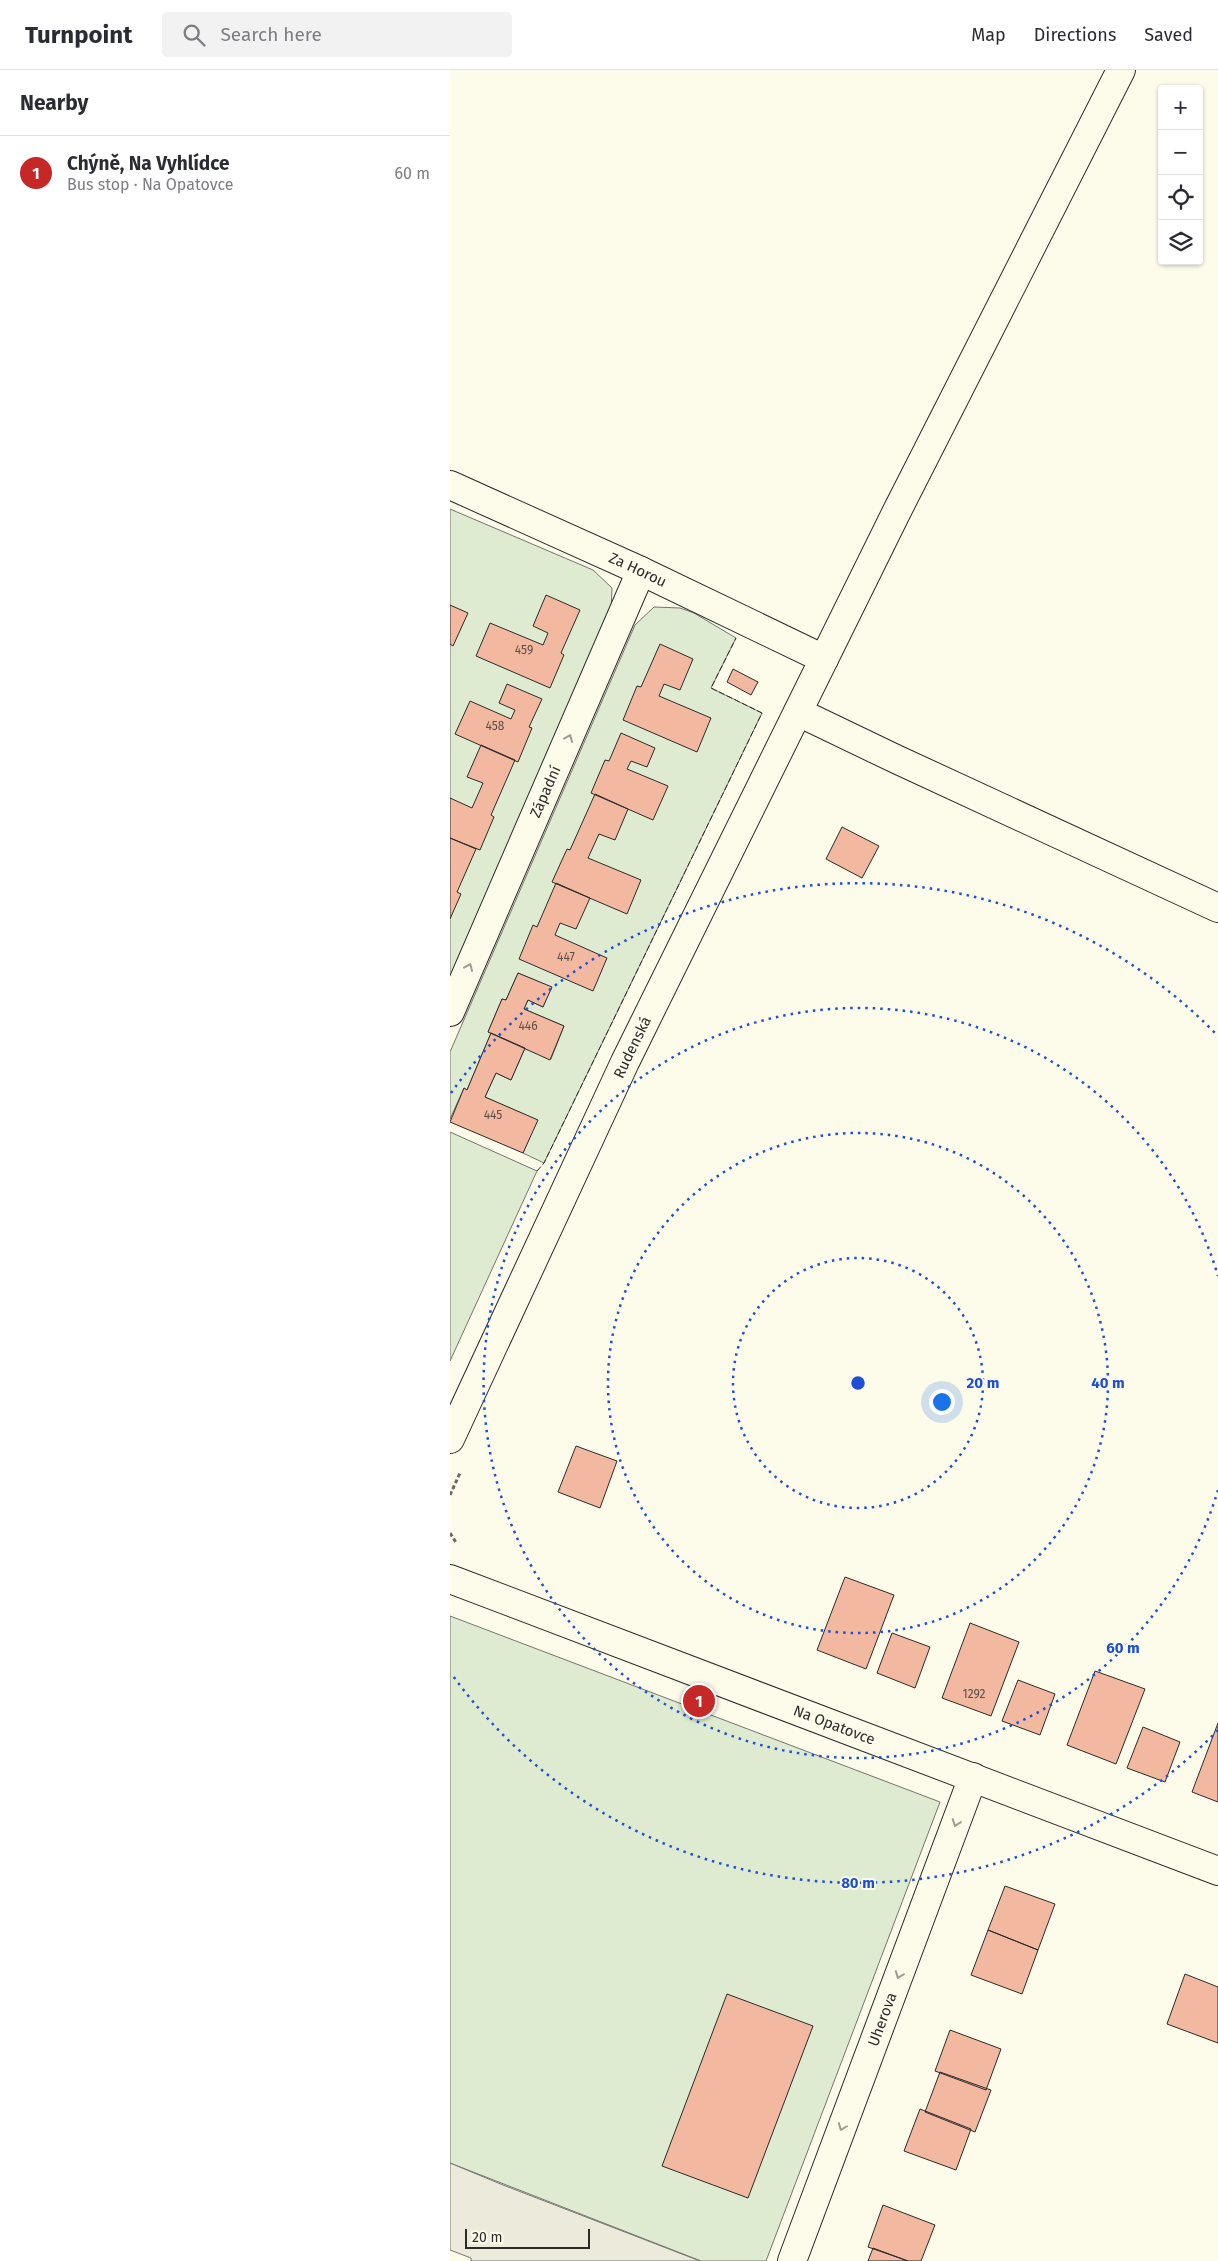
<!DOCTYPE html>
<html lang="en">
<head>
<meta charset="utf-8">
<style>
  :root { --surface:#fff; --page:#f2f2f3; --text:#2b2b33; --muted:#7c7c81; --line:#e1e1e2; --accent:#c62828 }
  body { margin:0; font-family:"Fira Sans",sans-serif; background:var(--page); color:var(--text) }
  .controls { position:absolute; right:15px; top:15px; display:grid; overflow:hidden; border-radius:5px; box-shadow:0 1px 4px #0004 }
  .controls button { width:45px; height:45px; display:grid; place-items:center; padding:0; border:0; border-bottom:1px solid var(--line); background:var(--surface); color:var(--text); font:25px sans-serif }
  .scale { position:absolute; left:15px; bottom:12px; width:125px; box-sizing:border-box; padding-left:5px; border:2px solid #2b2b2b; border-top:0; font-size:14px; line-height:18px; white-space:nowrap; color:#2b2b2b; -webkit-text-stroke:4px #fdfbea; paint-order:stroke }
  .you { position:absolute; left:491px; top:1331px; width:18px; height:18px; margin:-12px; border:4px solid #fff; border-radius:50%; background:#1a73e8; box-shadow:0 0 0 8px #1a73e833 }
  .badge { display:grid; place-items:center; width:32px; height:32px; border-radius:50%; background:var(--accent); color:#fff; font-size:16px; font-weight:700 }
  .pin { position:absolute; translate:-50% -50%; border:2px solid #fff; box-shadow:0 1px 5px #0006 }
  .list { margin:0; padding:0; list-style:none }
  h2 { display:flex; justify-content:space-between; align-items:center; height:65px; margin:0; padding:0 20px; font-size:21px }
  h2 small { font-size:16px; font-weight:400; color:var(--muted) }
  .list li { display:grid; grid-template-columns:32px 1fr auto; gap:15px; align-items:center; box-sizing:border-box; height:75px; padding:0 20px; border-top:1px solid var(--line) }
  .list b { display:block; font-size:19px; white-space:nowrap }
  .list p { margin:0; font-size:16px; white-space:nowrap; color:var(--muted) }
  .list em { font-size:16px; font-style:normal; color:var(--muted) }
  .icon { flex:none; width:28px; height:28px; fill:none; stroke:currentColor; stroke-width:2; stroke-linecap:round; stroke-linejoin:round }
  .map { position:relative; flex:none; width:768px; height:2191px; overflow:hidden }
  header { display:flex; align-items:center; gap:30px; box-sizing:border-box; height:70px; padding:0 25px; background:var(--surface); border-bottom:1px solid var(--line) }
  header strong { font-size:24px }
  nav { display:flex; gap:28px; margin-inline-start:auto; font-size:18px }
  .search { width:350px; height:45px; background:var(--page); display:flex; align-items:center; gap:12px; box-sizing:border-box; padding:0 18px; border-radius:5px; color:var(--muted); font-size:19px }
  main { display:flex }
  aside { flex:1; background:var(--surface) }
  .map>svg:first-child { display:block }
  .green { fill:#deebd1; stroke:#74746e }
  .parking { fill:#eceadb; stroke:#74746e }
  .building { fill:#f2b8a0; stroke:#2b2b2b }
  .lines { fill:none; stroke-linecap:round; stroke-linejoin:round }
  .street-casing { stroke:#2b2b2b; stroke-width:30 }
  .secondary-casing { stroke:#2b2b2b; stroke-width:30 }
  .path { stroke:#6a6964; stroke-width:3; stroke-dasharray:4 2.5; stroke-linecap:butt }
  .street { stroke:#fdfbea; stroke-width:28 }
  .secondary { stroke:#fdfbea; stroke-width:28 }
  .fence { stroke:#2b2b2b; stroke-width:1; stroke-dasharray:6 2.5; stroke-linecap:butt }
  .oneway { stroke:#9e9d94 }
  .ring { fill:none; stroke:#1d4ed8; stroke-width:2.5; stroke-dasharray:2.5 5 }
  .labels { text-anchor:middle; dominant-baseline:central; stroke-width:4; stroke-linejoin:round; paint-order:stroke }
  .number-label { font-size:12px; fill:#5d4e48 }
  .street-label { font-size:15px; fill:#2b2b2b; stroke:#fdfbea }
  .centre { fill:#1d4ed8; stroke:#fdfbea; stroke-width:2.5 }
  .ring-label { font-size:15px; text-anchor:middle; font-weight:bold; fill:#1d4ed8; stroke:#fdfbea; stroke-width:4; stroke-linejoin:round; paint-order:stroke }
</style>
</head>
<body>
<header>
<strong>Turnpoint</strong>
<div class="search"><svg class="icon" aria-label="search" viewBox="0 0 24 24"><circle cx="10" cy="10" r="6"/><path d="M15 15l6 6"/></svg>Search here</div>
<nav><a>Map</a><a>Directions</a><a>Saved</a></nav>
</header>
<main>
<aside>
<h2>Nearby<small></small></h2>
<ul class="list">
<li><span class="badge">1</span><div><b>Chýně, Na Vyhlídce</b><p>Bus stop · Na Opatovce</p></div><em>60 m</em></li>
</ul>
</aside>
<div class="map">
<svg width="768" height="2191" viewBox="0 0 768 2191">
  <rect width="100%" height="100%" fill="#fdfbea"/>
  <path class="green" d="M0,439L143,500L162,518L161,545L0,916Z
    M204,537L230,538L244,543L286,568L261,618L312,643L94,1093L73,1083L87,1050L35,1027L46,1003L61,1010L75,978L101,989L114,956L74,939L78,930L93,937L101,917L68,903L56,930L52,929L38,962L41,963L17,1020L14,1018L0,1049V982L185,555Z
    M0,1062L87,1101L0,1291Z
    M0,1546L490,1732L316,2191H251L0,2093Z"/>
  <path class="parking" d="M0,2093L53,2115L250,2191H21V2188L0,2180Z"/>
  <path class="building" d="M96,525L130,540L111,583L114,585L100,618L26,586L40,553L93,575L98,563L83,556Z
    M0,535L18,543L3,576L0,574Z
    M210,574L243,589L230,620L214,614L209,626L261,648L247,682L173,650L187,616L191,617Z
    M283,599L308,612L301,625L277,612Z
    M57,614L92,629L79,657L82,658L68,692L5,664L20,631L61,649L65,640L49,633Z
    M171,663L205,678L197,697L181,691L177,699L218,716L203,750L141,723L155,690L159,691Z
    M31,675L65,690L41,745L44,747L30,780L0,768V728L22,738L33,713L17,707Z
    M145,724L178,739L165,770L149,764L138,788L191,810L177,844L102,812L117,779L120,780Z
    M392,757L429,776L412,808L376,789Z
    M0,768L26,779L7,822L11,824L0,849Z
    M106,813L140,828L126,859L110,853L105,865L157,888L143,921L69,889L83,855L87,857Z
    M68,903L102,917L93,937L78,930L74,939L114,956L100,990L38,962L52,929L56,930Z
    M41,963L75,978L61,1010L46,1003L35,1027L88,1050L73,1083L0,1052L14,1018L17,1020Z
    M126,1376L167,1391L150,1438L108,1422Z
    M395,1507L444,1525L416,1599L367,1580Z
    M520,1553L569,1572L541,1646L492,1628Z
    M442,1563L480,1577L465,1618L427,1603Z
    M645,1601L695,1619L666,1694L617,1675Z
    M568,1610L605,1624L590,1665L552,1651Z
    M768,1653V1732L742,1722Z
    M693,1657L730,1672L715,1712L677,1698Z
    M555,1816L605,1834L588,1880L538,1860Z
    M538,1860L588,1880L572,1924L521,1905Z
    M735,1904L768,1917V1973L717,1954Z
    M277,1924L363,1956L298,2128L212,2096Z
    M500,1960L551,1979L536,2020L485,2001Z
    M490,2002L541,2020L525,2062L475,2042Z
    M470,2039L521,2059L506,2100L454,2081Z
    M433,2135L485,2155L471,2191H458L418,2177Z
    M423,2178L458,2191H418Z"/>
  <g class="lines">
    <g class="street-casing">
      <g id="street">
        <path id="s1" d="M0,415L191,501L374,589"/>
        <path id="s2" d="M0,942L191,501"/>
        <path id="s3" d="M0,1509L768,1801"/>
        <path id="s4" d="M342,2191L523,1707"/>
      </g>
    </g>
    <g class="secondary-casing">
      <g id="secondary">
        <path d="M348,642L448,690L768,838"/>
        <path id="s5" d="M0,1369L175,992L446,443L671,0"/>
      </g>
    </g>
    <path class="path" d="M0,1425L10,1403
      M0,1463L7,1474"/>
    <use href="#street" class="street"/>
    <use href="#secondary" class="secondary"/>
    <path class="fence" d="M87,1101L94,1093L312,643L261,618L286,568"/>
  </g>
  <defs><path id="oneway-chevron" d="M-2-3.5L2.5 0L-2 3.5" fill="none" stroke-width="1.6" stroke-linecap="round" stroke-linejoin="round" transform="scale(1.25)"/></defs>
  <g class="oneway">
    <use href="#oneway-chevron" transform="translate(119 668) rotate(-67)"/>
    <use href="#oneway-chevron" transform="translate(19 897) rotate(-67)"/>
    <use href="#oneway-chevron" transform="translate(506 1753) rotate(110)"/>
    <use href="#oneway-chevron" transform="translate(449 1905) rotate(111)"/>
    <use href="#oneway-chevron" transform="translate(392 2057) rotate(111)"/>
  </g>
  <g class="ring">
    <circle cx="408" cy="1313" r="125"/>
    <circle cx="408" cy="1313" r="250"/>
    <path d="M768 1420A375 375 0 1 1 768 1206"/>
    <path d="M768 1660A500 500 0 0 1 1 1603M1 1023A500 500 0 0 1 768 966"/>
  </g>
  <g class="labels">
    <g class="number-label">
      <text x="74" y="580">459</text>
      <text x="45" y="656">458</text>
      <text x="116" y="887">447</text>
      <text x="78" y="956">446</text>
      <text x="43" y="1045">445</text>
      <text x="524" y="1624">1292</text>
    </g>
    <g class="street-label">
      <text stroke="none"><textPath href="#s1" startOffset="206">Za Horou</textPath></text>
      <text stroke="none"><textPath href="#s2" startOffset="240">Západní</textPath></text>
      <text stroke="none"><textPath href="#s5" startOffset="432">Rudenská</textPath></text>
      <text stroke="none"><textPath href="#s3" startOffset="411">Na Opatovce</textPath></text>
      <text stroke="none"><textPath href="#s4" startOffset="258">Uherova</textPath></text>
    </g>
  </g>
  <circle cx="408" cy="1313" r="8" class="centre"/>
  <g class="ring-label">
    <text x="533" y="1318">20 m</text>
    <text x="658" y="1318">40 m</text>
    <text x="673" y="1583">60 m</text>
    <text x="408" y="1818">80 m</text>
  </g>
</svg>
<div class="controls">
<button>+</button>
<button>−</button>
<button><svg class="icon" aria-label="locate" viewBox="0 0 24 24"><circle cx="12" cy="12" r="6"/><path d="M12 2v4M12 18v4M2 12h4M18 12h4"/></svg></button>
<button><svg class="icon" aria-label="layers" viewBox="0 0 24 24"><path d="M12 4l9 5-9 5-9-5zM3 14l9 5 9-5"/></svg></button>
</div>
<div class="scale">20 m</div>
<div class="you"></div>
<div class="pin badge" style="left:249px;top:1631px">1</div>
</div>
</main>
</body>
</html>
